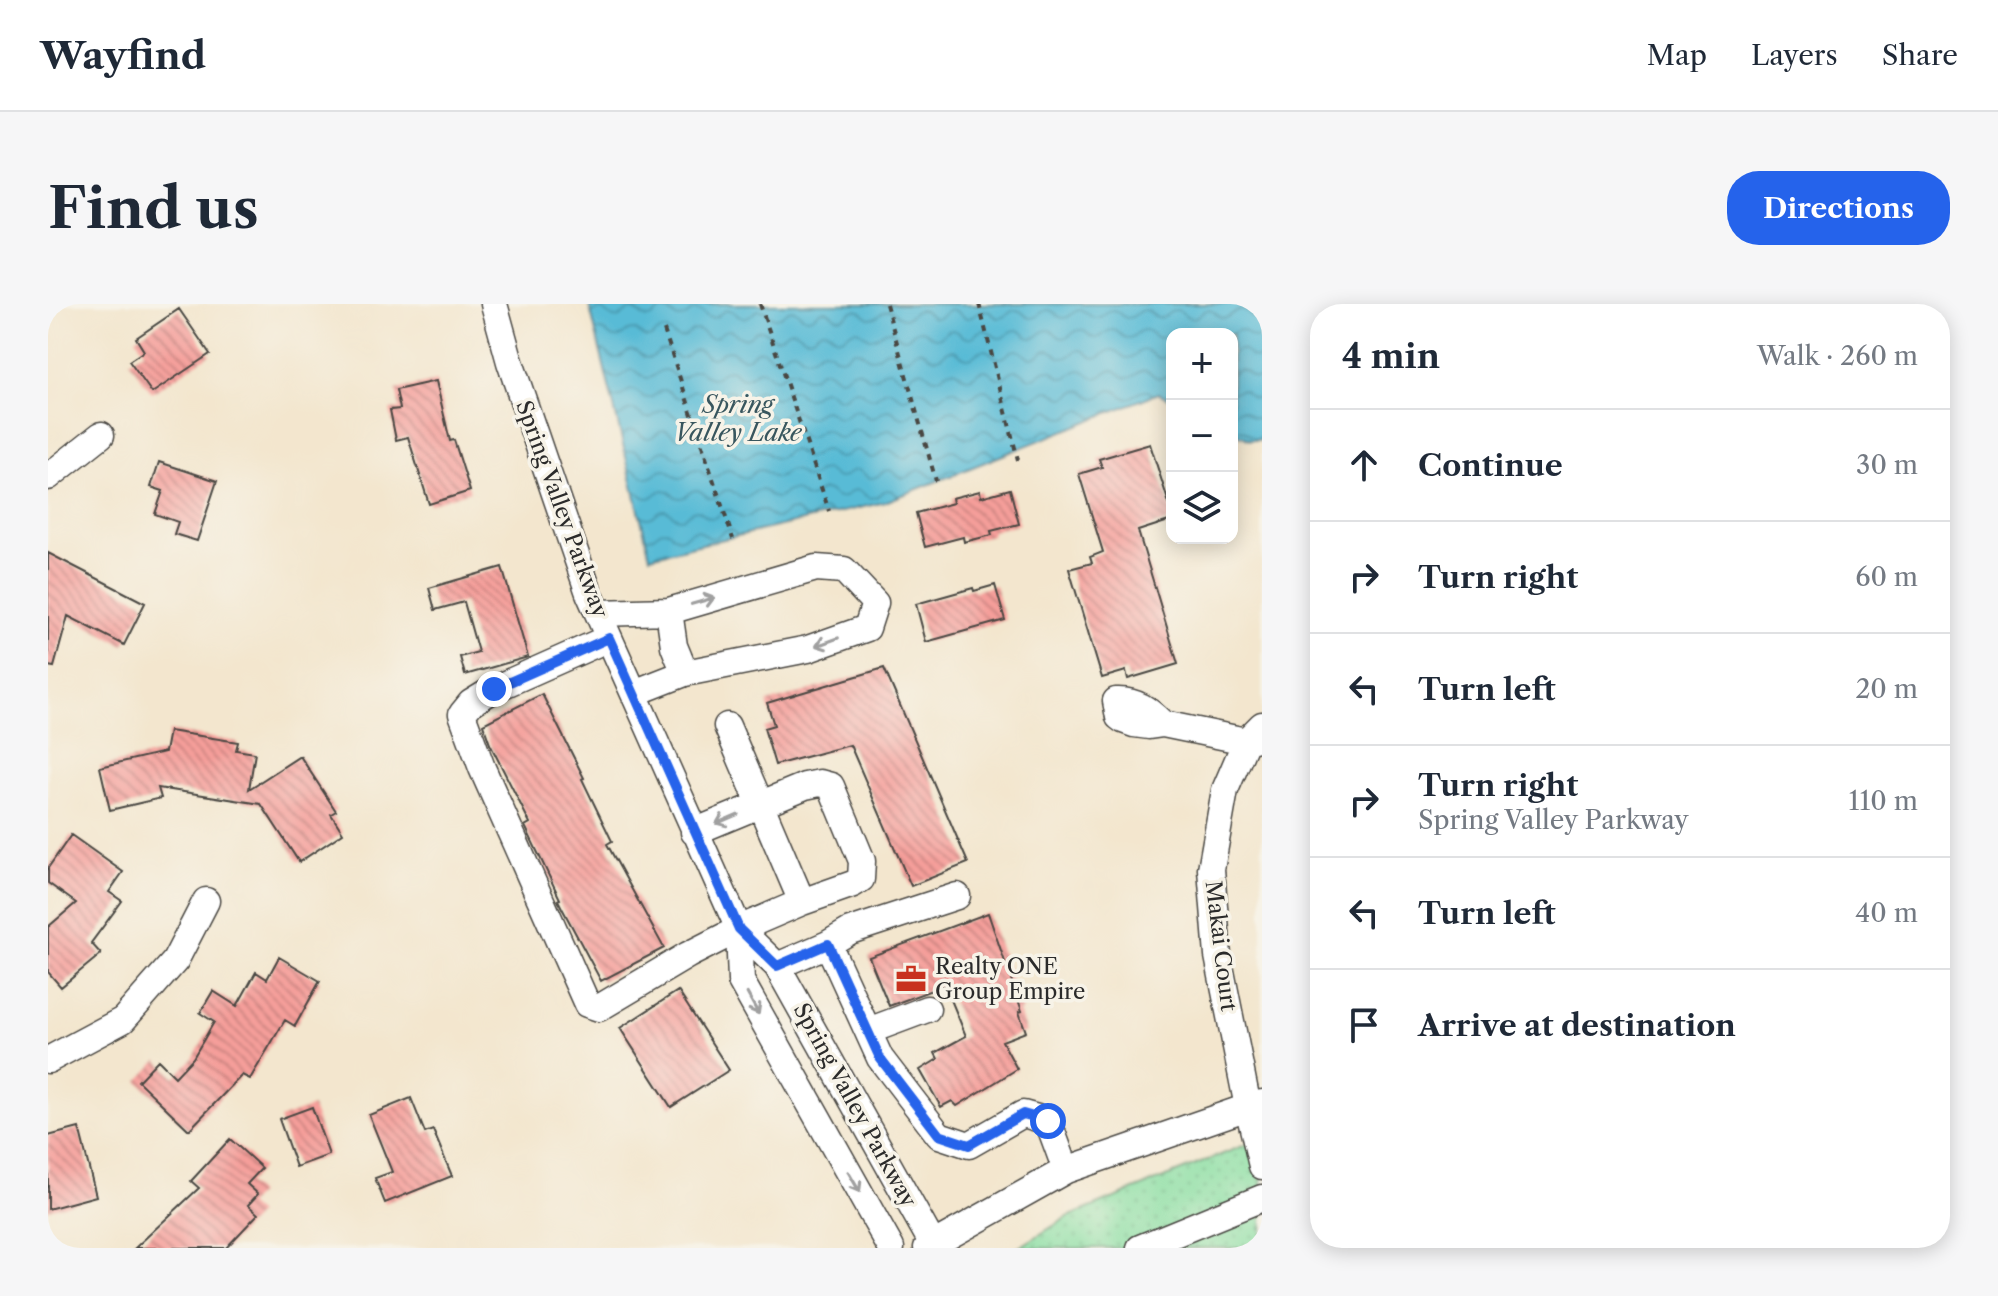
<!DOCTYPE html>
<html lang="en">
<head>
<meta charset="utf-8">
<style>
  :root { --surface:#fff; --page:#f6f6f7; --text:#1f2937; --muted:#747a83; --line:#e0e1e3; --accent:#2563eb }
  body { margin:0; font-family:"Libre Caslon Text",serif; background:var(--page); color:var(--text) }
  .controls { position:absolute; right:24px; top:24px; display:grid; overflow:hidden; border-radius:16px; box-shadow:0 4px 20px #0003 }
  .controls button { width:72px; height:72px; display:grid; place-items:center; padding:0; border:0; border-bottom:2px solid var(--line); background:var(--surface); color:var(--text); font:40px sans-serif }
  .stop { position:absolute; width:24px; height:24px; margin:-18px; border:6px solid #2563eb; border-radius:50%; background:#fff }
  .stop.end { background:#2563eb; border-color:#fff; box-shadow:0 2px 8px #0008 }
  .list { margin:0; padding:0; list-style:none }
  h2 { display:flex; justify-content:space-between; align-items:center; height:104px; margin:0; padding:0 32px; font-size:34px }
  h2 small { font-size:26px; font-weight:400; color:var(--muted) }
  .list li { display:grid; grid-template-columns:52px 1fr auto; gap:24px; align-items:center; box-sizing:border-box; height:112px; padding:0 32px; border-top:2px solid var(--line) }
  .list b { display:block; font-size:30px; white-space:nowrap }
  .list p { margin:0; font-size:26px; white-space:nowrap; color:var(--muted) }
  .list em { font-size:26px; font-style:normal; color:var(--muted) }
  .icon { flex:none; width:44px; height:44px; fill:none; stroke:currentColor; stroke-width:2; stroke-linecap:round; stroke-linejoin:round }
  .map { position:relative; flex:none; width:1214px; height:944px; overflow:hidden; border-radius:32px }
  header { display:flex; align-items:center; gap:48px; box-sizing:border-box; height:112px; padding:0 40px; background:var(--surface); border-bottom:2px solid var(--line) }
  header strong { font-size:38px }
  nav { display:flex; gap:44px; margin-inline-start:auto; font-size:28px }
  .intro { display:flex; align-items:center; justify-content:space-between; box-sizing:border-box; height:192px; padding:0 48px }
  h1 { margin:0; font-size:56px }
  .button { padding:20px 36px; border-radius:32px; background:var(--accent); color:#fff; font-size:28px; font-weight:700 }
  main { display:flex; gap:48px; padding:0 48px }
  aside { flex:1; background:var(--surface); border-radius:32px; box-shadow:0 4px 20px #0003 }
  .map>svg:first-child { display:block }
  .grass { fill:url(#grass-dots); stroke:#598466; stroke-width:2 }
  .water { fill:url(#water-waves); stroke:#427380; stroke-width:2 }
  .building { fill:url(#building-back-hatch) }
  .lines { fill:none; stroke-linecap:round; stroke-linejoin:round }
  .minor-casing { stroke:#494743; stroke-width:29 }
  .path { stroke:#494743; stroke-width:4; stroke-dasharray:6 6; stroke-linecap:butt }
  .minor { stroke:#fff; stroke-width:26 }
  .oneway { stroke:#a0a0a0 }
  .route { stroke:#2563eb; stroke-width:10 }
  .labels { text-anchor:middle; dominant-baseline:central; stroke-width:7; stroke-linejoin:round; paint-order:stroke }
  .street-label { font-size:22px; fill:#2b2b2b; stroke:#f7f3e8 }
  .poi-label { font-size:22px; fill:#2b2b2b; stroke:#f7f3e8; text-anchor:start }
  .water-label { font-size:24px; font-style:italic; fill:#38565e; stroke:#f7f3e8 }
</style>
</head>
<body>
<header>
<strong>Wayfind</strong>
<nav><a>Map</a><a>Layers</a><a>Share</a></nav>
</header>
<div class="intro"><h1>Find us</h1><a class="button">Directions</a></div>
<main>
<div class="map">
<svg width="1214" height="944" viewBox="0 0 1214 944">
  <defs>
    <pattern id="grass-dots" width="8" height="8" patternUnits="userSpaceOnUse" patternTransform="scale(2)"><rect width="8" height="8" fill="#87dea1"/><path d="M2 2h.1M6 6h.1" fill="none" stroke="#75bf8b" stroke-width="1.8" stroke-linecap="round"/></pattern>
    <pattern id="water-waves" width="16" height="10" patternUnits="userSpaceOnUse" patternTransform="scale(2)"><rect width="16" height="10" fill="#58bbd6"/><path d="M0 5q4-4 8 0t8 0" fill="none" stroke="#4998ae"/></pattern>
    <pattern id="building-back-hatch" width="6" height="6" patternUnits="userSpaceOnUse" patternTransform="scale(2)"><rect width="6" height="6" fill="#f59e9a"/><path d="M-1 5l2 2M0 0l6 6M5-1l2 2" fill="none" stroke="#c7817e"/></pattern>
  </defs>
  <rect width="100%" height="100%" fill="#f7f3e8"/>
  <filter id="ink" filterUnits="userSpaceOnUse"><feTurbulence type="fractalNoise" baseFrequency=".0125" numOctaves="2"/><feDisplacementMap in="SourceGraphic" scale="16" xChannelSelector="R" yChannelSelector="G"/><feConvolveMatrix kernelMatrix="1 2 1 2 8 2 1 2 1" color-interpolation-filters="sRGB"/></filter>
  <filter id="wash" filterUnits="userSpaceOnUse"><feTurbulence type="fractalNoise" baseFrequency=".006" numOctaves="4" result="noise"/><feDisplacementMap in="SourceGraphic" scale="32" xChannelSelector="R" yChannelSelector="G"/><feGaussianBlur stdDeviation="1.8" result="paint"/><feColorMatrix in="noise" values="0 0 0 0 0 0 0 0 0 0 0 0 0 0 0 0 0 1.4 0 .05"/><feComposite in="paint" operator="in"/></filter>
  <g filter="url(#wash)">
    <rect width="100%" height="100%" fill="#f3e6ce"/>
    <path class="grass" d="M1214,836V944H970L1020,913L1202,839Z"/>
    <path class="water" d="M541,0H1214V136H1202L1184,127V30H1124V96L1110,89L837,198L602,252Z"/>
    <g id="blocks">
      <path class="building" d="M131,5L162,50L104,89L81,57L96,47L88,34Z
        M388,77L402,137L406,136L422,187L381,200L360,133L348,136L342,106L352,105L348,86Z
        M1102,140L1124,209V216L1090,227L1130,360L1080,375L1078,367L1054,374L1021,265L1044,259L1042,253L1055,248L1031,170L1054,163L1051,155Z
        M111,158L169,177L149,237L126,230L130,218L107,210L115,187L103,183Z
        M962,185L971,220L943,227L944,231L916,238L915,233L877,243L868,209L905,199L904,194L932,187L933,193Z
        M0,249L97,299L76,341L20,312L6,363L0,362Z
        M454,263L480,353L417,371L412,353L430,348L416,298L387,306L381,284Z
        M947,281L957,316L878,338L868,300L925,284L926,287Z
        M836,364L920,559L863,582L802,441L727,461L716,424L726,421L719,399Z
        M494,390L536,474L534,475L564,537L559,540L616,644L553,677L514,604L510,596L512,595L477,522L482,519L442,440L435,420Z
        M121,427L190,438L188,446L207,449L201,485L252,452L288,507L283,510L295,529L251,558L213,500L110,484L113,494L62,506L52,463L117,448Z
        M23,531L75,568L61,588L74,597L43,639L53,650L13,683L0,668V623L28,599L0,579V564Z
        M940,609L974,707L971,708L978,728L954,737L969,765L909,802L904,797L893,803L872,766L890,755L887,749L918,732L897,681L841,702L821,653Z
        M231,653L272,677L247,722L237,716L202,775L194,771L141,826L90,777L110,756L127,773L145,754L166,718L152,709L165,687L189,702L208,668L219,675Z
        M630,687L681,766L623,803L572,724Z
        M363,794L377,829L385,826L404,872L337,899L327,874L344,868L321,811Z
        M264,803L281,851L248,863L231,815Z
        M31,824L48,892L0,905V832Z
        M182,835L214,864L199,880L210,890L200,901L210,910L178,944H87L151,884L143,877Z"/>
    </g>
  </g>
  <g filter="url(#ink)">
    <use href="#blocks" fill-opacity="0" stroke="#494743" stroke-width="2"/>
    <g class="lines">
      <g class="minor-casing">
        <path id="minor" d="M446,0L462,58L541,289L691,625L729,662L887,944
          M0,173L53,131
          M621,307L626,342L637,369
          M550,309L621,307L768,264L796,266L827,299L819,324L760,345L637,369L586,389
          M561,334L446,385L423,399L414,410L434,464L539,700L551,704L640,651L691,625L754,598L805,580L813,575L814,557L783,482L772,479L757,482L646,528
          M1115,420C1100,406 1089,396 1068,397L1071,413L1075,416L1086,420L1101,422L1115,420L1198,437L1214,433
          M1214,421L1198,437L1177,486L1163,565L1170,652L1200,803L1214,862
          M679,422L754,598
          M691,625L693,677L843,944
          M780,640L832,754L891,831L921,841L975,810L1000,817L1018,866
          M729,662L780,640L802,627L909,592
          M820,727L879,705
          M0,756L75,716L127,657L158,597
          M879,944L1018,866L1200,803L1214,799
          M1092,944L1214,894"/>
      </g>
      <path class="path" d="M712,0L781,207
        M838,0L888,177
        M931,0L970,156
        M616,26L685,235"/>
      <use href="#minor" class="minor"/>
    </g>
    <defs><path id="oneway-shaft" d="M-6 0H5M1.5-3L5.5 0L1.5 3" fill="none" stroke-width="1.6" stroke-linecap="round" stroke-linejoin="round" transform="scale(2)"/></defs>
    <g class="oneway">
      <use href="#oneway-shaft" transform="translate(655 297) rotate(-16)"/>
      <use href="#oneway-shaft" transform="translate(779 338) rotate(160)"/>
      <use href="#oneway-shaft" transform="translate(679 515) rotate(157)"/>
      <use href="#oneway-shaft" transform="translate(705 700) rotate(61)"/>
      <use href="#oneway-shaft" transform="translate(806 878) rotate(60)"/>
    </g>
  </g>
  <g class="lines" filter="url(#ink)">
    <path class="route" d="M446,385L561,334L691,625L729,662L780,640L832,754L891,831L921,841L975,810L1000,817"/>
  </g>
  <defs>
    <g id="office-bare" transform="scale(2.4)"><path d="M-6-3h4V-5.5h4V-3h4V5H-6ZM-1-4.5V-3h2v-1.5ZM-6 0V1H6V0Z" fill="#c8321e" stroke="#f7f3e8" stroke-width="2.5" paint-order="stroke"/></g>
  </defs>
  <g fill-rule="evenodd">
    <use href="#office-bare" x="863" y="675"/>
  </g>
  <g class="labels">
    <g class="street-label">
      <text transform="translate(514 205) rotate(70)">Spring Valley Parkway</text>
      <text transform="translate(1173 642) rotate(83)">Makai Court</text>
      <text transform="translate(807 801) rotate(61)">Spring Valley Parkway</text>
    </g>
    <g class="poi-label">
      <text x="887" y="662">Realty ONE<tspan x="887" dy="25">Group Empire</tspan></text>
    </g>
    <g class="water-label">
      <text x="690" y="100">Spring<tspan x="690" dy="28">Valley Lake</tspan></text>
    </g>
  </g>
</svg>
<div class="controls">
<button>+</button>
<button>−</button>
<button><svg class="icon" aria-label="layers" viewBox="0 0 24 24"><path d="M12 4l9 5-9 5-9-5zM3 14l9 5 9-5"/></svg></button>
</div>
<div class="stop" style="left:1000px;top:817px"></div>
<div class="stop end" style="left:446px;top:385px"></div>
</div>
<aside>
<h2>4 min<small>Walk · 260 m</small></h2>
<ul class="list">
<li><svg class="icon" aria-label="ahead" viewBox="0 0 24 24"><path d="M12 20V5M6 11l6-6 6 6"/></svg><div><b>Continue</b></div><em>30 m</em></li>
<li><svg class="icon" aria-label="right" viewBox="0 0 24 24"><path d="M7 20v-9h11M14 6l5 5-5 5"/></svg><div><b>Turn right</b></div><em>60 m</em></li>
<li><svg class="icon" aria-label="left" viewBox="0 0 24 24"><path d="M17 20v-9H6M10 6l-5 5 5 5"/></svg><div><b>Turn left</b></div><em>20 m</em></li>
<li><svg class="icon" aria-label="right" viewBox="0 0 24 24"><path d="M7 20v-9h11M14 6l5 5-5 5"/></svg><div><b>Turn right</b><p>Spring Valley Parkway</p></div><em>110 m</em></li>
<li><svg class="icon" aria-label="left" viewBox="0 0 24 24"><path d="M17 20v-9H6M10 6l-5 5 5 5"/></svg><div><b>Turn left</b></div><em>40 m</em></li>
<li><svg class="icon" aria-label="arrive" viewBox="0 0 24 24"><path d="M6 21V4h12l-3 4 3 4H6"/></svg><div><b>Arrive at destination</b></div></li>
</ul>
</aside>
</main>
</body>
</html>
